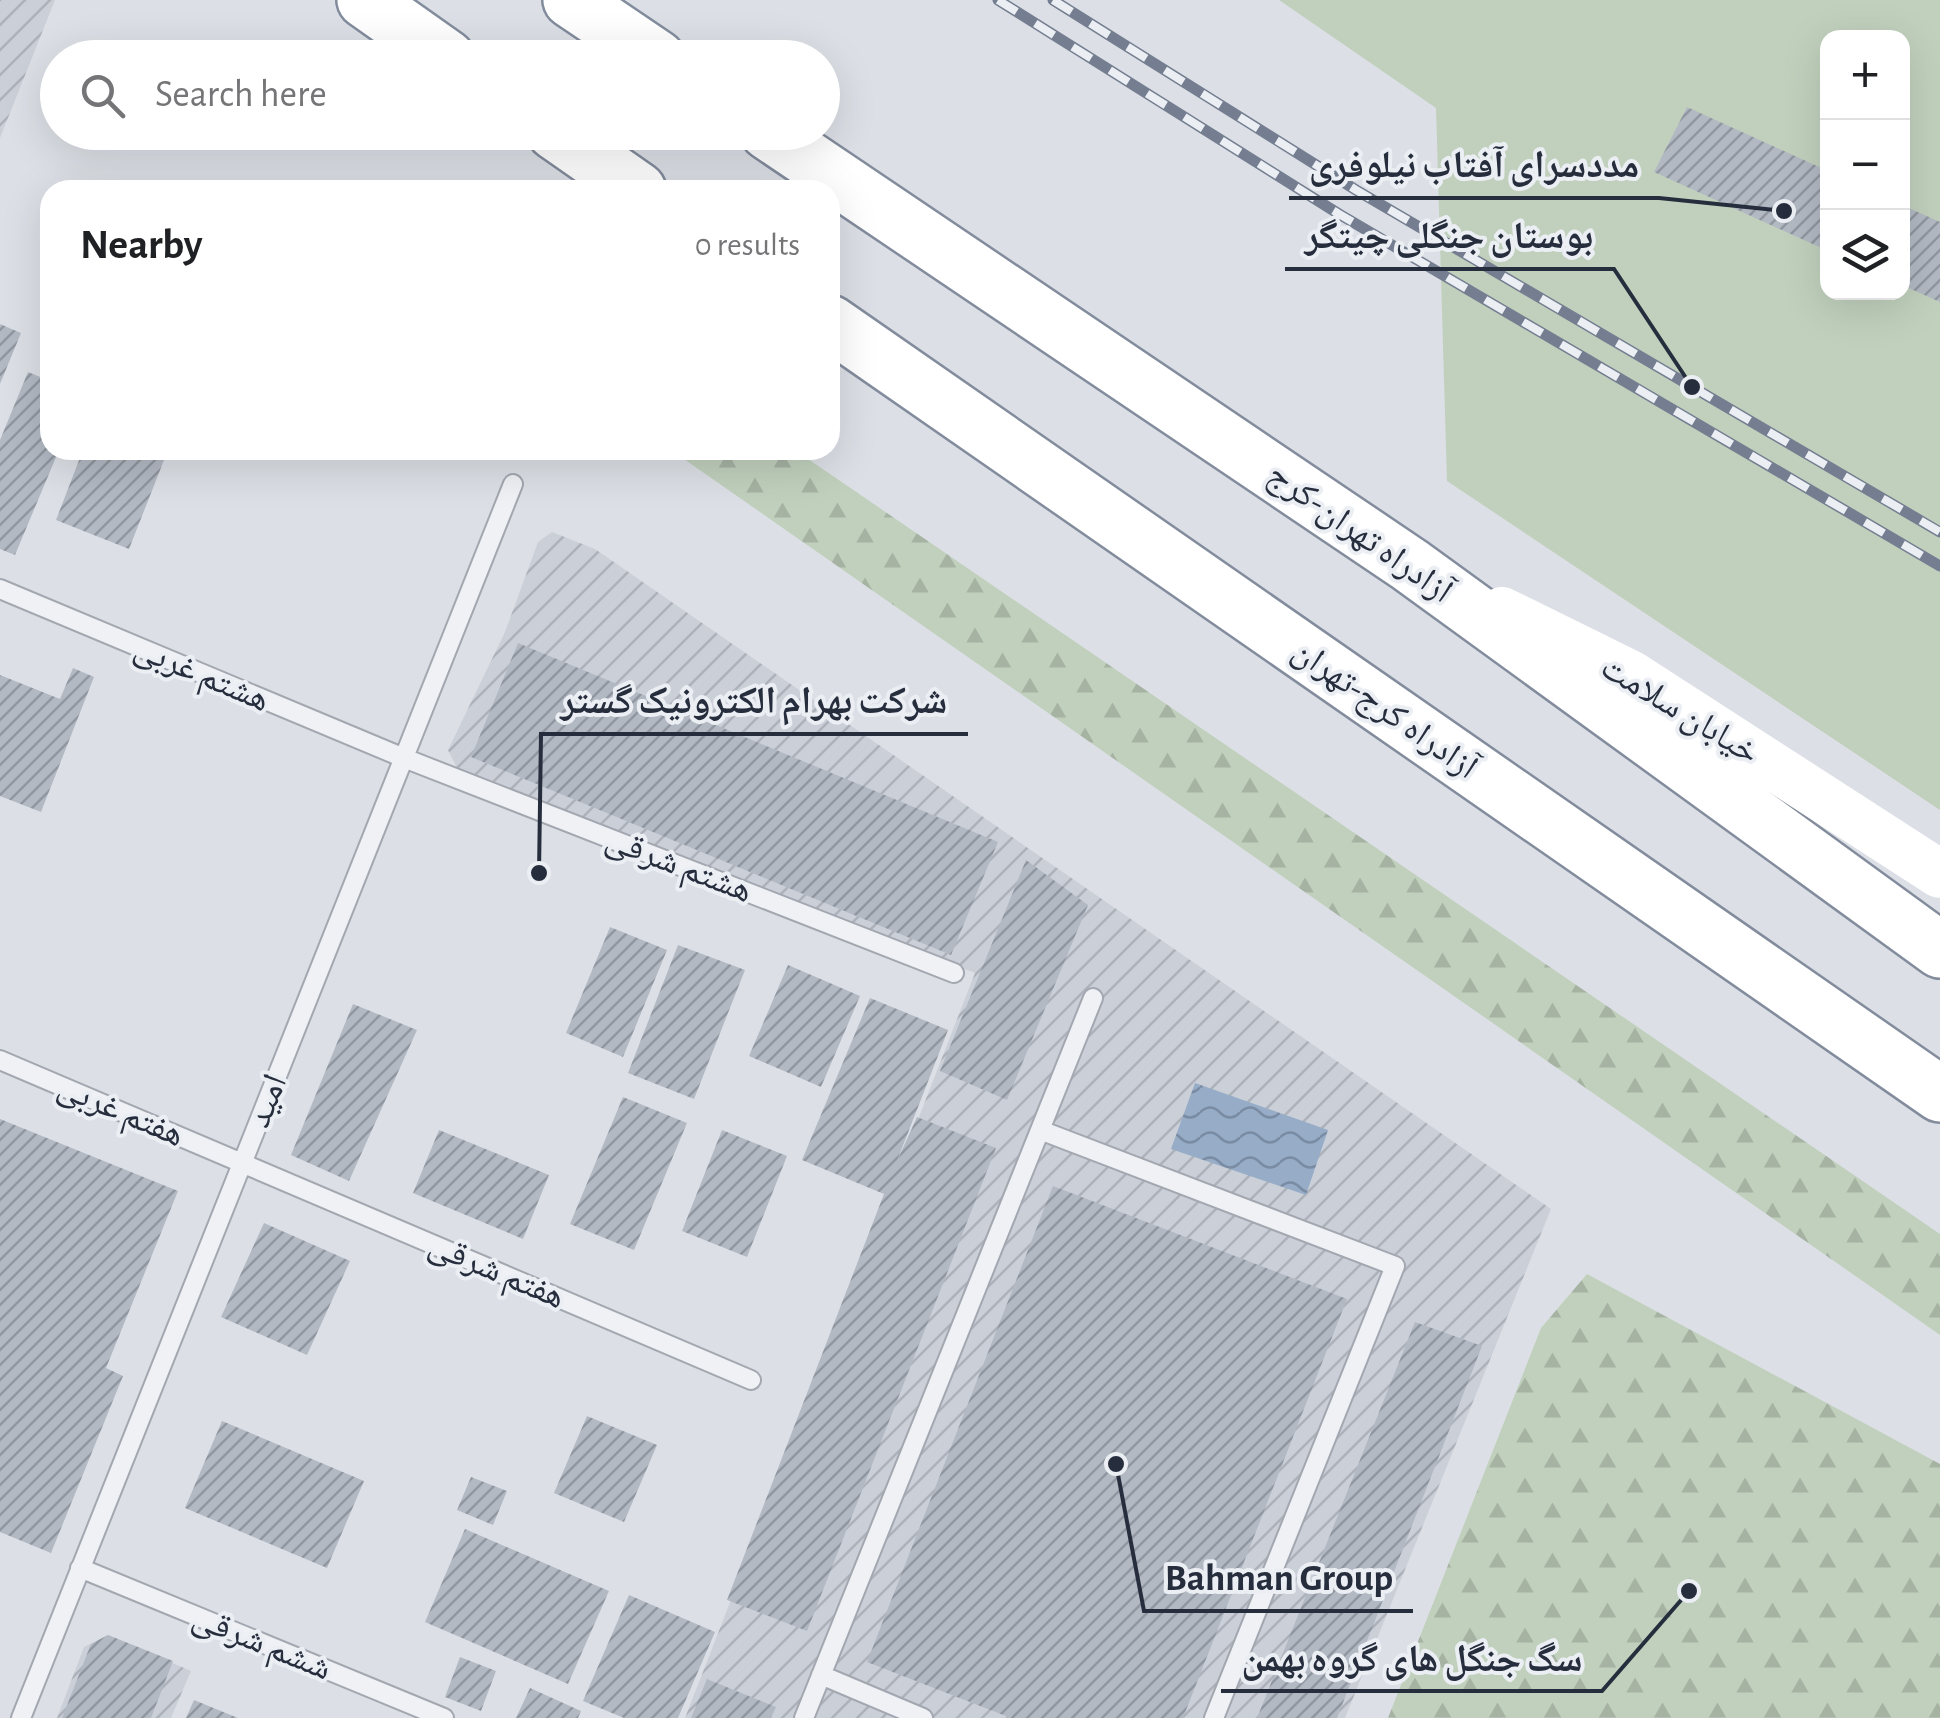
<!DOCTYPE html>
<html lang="en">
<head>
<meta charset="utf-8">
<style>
  :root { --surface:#fff; --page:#f2f2f2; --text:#202124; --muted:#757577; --line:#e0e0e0 }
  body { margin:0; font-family:"Alegreya Sans","Noto Naskh Arabic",sans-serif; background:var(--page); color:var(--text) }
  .controls { position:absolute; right:30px; top:30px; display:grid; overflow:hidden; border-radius:20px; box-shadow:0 10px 40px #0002 }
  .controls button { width:90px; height:90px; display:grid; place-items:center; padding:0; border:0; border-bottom:2px solid var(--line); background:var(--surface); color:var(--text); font:50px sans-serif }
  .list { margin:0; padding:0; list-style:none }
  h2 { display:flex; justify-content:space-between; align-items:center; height:130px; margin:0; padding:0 40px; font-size:42px }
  h2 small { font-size:32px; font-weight:400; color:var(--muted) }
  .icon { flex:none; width:55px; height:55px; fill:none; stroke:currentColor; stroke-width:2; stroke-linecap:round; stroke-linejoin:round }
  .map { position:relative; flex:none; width:1940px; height:1718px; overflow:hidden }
  .search { position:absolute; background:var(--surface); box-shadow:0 10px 40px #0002; left:40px; top:40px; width:800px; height:110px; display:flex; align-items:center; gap:25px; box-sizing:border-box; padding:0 35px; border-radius:55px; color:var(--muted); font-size:38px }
  .panel { position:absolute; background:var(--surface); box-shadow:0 10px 40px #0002; left:40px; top:180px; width:800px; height:280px; border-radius:30px }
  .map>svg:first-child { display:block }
  .industrial { fill:url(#industrial-furrows) }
  .forest { fill:url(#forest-firs) }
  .park { fill:#c1d0bd; fill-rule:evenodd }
  .water { fill:url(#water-waves) }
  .building { fill:url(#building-hatch) }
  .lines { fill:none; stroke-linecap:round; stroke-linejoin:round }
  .lane-casing { stroke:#a2a7b0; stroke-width:22 }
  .highway-casing { stroke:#838c9d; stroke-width:60 }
  .lane { stroke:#eff1f5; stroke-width:18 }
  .secondary { stroke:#fff; stroke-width:48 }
  .highway { stroke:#fff; stroke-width:55 }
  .rail-casing { stroke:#757e90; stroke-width:11 }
  .rail { stroke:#ebeff4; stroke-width:8; stroke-dasharray:22; stroke-linecap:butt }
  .labels { text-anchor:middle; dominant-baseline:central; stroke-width:8; stroke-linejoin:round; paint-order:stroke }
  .street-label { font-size:35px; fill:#262d3d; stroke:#ebeff4 }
  .leader { fill:none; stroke:#262d3d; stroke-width:4 }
  .callout-dot { fill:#262d3d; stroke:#ebeff4; stroke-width:4 }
  .callout-label { font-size:38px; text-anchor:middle; font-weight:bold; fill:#262d3d; stroke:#ebeff4; stroke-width:8; stroke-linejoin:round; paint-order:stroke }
</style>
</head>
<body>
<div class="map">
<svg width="1940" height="1718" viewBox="0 0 1940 1718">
  <defs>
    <pattern id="industrial-furrows" width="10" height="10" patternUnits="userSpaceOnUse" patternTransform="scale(2.5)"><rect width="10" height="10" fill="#cacfd8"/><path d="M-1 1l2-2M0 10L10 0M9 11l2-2" fill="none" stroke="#adb2ba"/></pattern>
    <pattern id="forest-firs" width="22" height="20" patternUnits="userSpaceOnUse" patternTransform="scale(2.5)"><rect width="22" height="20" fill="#c1d0bd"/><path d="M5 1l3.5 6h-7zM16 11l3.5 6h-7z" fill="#a6b3a3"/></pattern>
    <pattern id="water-waves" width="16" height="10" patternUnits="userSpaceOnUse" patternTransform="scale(2.5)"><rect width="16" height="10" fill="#96acc7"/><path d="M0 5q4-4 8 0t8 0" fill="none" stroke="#7a8ca3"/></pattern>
    <pattern id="building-hatch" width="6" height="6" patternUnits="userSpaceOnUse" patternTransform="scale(2.5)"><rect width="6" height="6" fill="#b3b9c3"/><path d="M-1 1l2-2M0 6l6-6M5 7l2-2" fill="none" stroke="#9197a0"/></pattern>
  </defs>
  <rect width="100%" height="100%" fill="#dce0e6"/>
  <path class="industrial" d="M0,0H55L0,138Z
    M552,532L595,549L1551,1209L1345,1718H685L975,973L457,768L448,750L505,632L538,542Z
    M108,1635L191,1671L171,1718H57L84,1647Z"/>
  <path class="forest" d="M671,450H795L1940,1234V1335Z
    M1587,1274L1940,1464V1718H1388L1541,1328Z"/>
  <path class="park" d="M1279,0H1940V810L1447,481L1436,108ZM1828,38H1902V292H1828Z"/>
  <path class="water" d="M1195,1083L1328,1130L1306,1195L1171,1149Z"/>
  <path class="building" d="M1687,107L1828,171V251L1654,172Z
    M1902,205L1940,222V302L1902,285Z
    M0,324L21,333L0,384Z
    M28,372L50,381V450H59L15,555L0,549V440Z
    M83,450H153L166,455L129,549L56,520Z
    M518,643L998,842L951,955L471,757Z
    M73,668L94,677L41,812L0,796V675L60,699Z
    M1026,860L1088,905L1007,1100L940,1071Z
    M610,927L667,950L623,1057L566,1033Z
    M678,945L745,970L694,1099L628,1073Z
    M788,965L860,996L821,1087L749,1056Z
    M870,998L948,1030L897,1161L917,1117L996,1148L807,1631L727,1600L884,1194L802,1160Z
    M353,1004L417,1030L349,1181L291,1155Z
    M623,1097L687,1123L634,1250L570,1224Z
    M0,1119L178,1191L106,1368L123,1376L51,1553L0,1532Z
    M439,1130L549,1175L523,1239L413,1193Z
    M722,1130L787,1156L747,1257L682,1231Z
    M1053,1186L1347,1299L1183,1718H1011L867,1662Z
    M264,1223L350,1261L307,1355L221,1317Z
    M1415,1322L1482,1346L1337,1718H1257Z
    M587,1416L657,1445L624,1522L554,1493Z
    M222,1421L364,1481L327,1568L185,1508Z
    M471,1477L507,1491L493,1525L457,1510Z
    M465,1529L609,1591L568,1684L425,1622Z
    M629,1595L715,1632L678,1718H624L583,1701Z
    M108,1635L173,1661L151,1718H62L91,1644Z
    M460,1657L496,1671L481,1711L445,1697Z
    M707,1679L776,1707L771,1718H691Z
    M530,1688L581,1711L578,1718H516Z
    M194,1700L238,1718H186Z"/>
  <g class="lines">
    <g class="lane-casing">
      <path id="lane" d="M0,589L404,758L954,973
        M0,1060L751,1380
        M1040,1130L1395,1266L1214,1718
        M80,1568L444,1718
        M821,1675L923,1718
        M21,1718L513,484
        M804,1718L1093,998"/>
    </g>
    <g class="highway-casing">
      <path id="highway" d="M365,0L447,58
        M571,0L657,58
        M555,132L638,190
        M768,132L1410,565L1940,950
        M830,323L1940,1094"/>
    </g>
    <use href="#lane" class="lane"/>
    <path class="secondary" d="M1502,611L1630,674L1940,874"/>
    <use href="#highway" class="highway"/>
    <g class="rail-casing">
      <path id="rail" d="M998,0L1339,214L1940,566
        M1053,0L1356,190L1940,532"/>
    </g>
    <use href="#rail" class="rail"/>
  </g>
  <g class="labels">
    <g class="street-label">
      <text transform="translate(1360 533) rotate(35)">آزادراه تهران-کرج</text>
      <text transform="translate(202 674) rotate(23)">هشتم غربی</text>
      <text transform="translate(1385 709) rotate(35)">آزادراه کرج-تهران</text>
      <text transform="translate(1680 710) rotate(31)">خیابان سلامت</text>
      <text transform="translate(679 865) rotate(21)">هشتم شرقی</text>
      <text transform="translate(267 1101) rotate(-68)">امید</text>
      <text transform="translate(121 1111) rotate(23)">هفتم غربی</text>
      <text transform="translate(497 1271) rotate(23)">هفتم شرقی</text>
      <text transform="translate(262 1643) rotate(22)">ششم شرقی</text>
    </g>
  </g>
  <path class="leader" d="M1784 211L1659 198H1289M1692 387L1614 269H1285M539 873L541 734H968M1116 1464L1144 1611H1413M1689 1591L1602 1691H1221"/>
  <g class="callout-dot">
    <circle cx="1784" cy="211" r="10"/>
    <circle cx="1692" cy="387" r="10"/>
    <circle cx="539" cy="873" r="10"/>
    <circle cx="1116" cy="1464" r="10"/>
    <circle cx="1689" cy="1591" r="10"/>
  </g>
  <g class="callout-label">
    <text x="1474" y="177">مددسرای آفتاب نیلوفری</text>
    <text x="1449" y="248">بوستان جنگلی چیتگر</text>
    <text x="754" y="713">شرکت بهرام الکترونیک گستر</text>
    <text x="1279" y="1590">Bahman Group</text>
    <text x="1412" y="1671">سگ جنگل های گروه بهمن</text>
  </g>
</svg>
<div class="controls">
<button>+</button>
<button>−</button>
<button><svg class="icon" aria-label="layers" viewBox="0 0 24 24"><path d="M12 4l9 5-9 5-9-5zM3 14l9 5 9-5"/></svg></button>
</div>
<div class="search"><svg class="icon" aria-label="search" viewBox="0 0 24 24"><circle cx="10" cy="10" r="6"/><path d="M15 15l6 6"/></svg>Search here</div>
<section class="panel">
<h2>Nearby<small>0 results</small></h2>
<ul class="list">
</ul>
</section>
</div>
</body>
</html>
